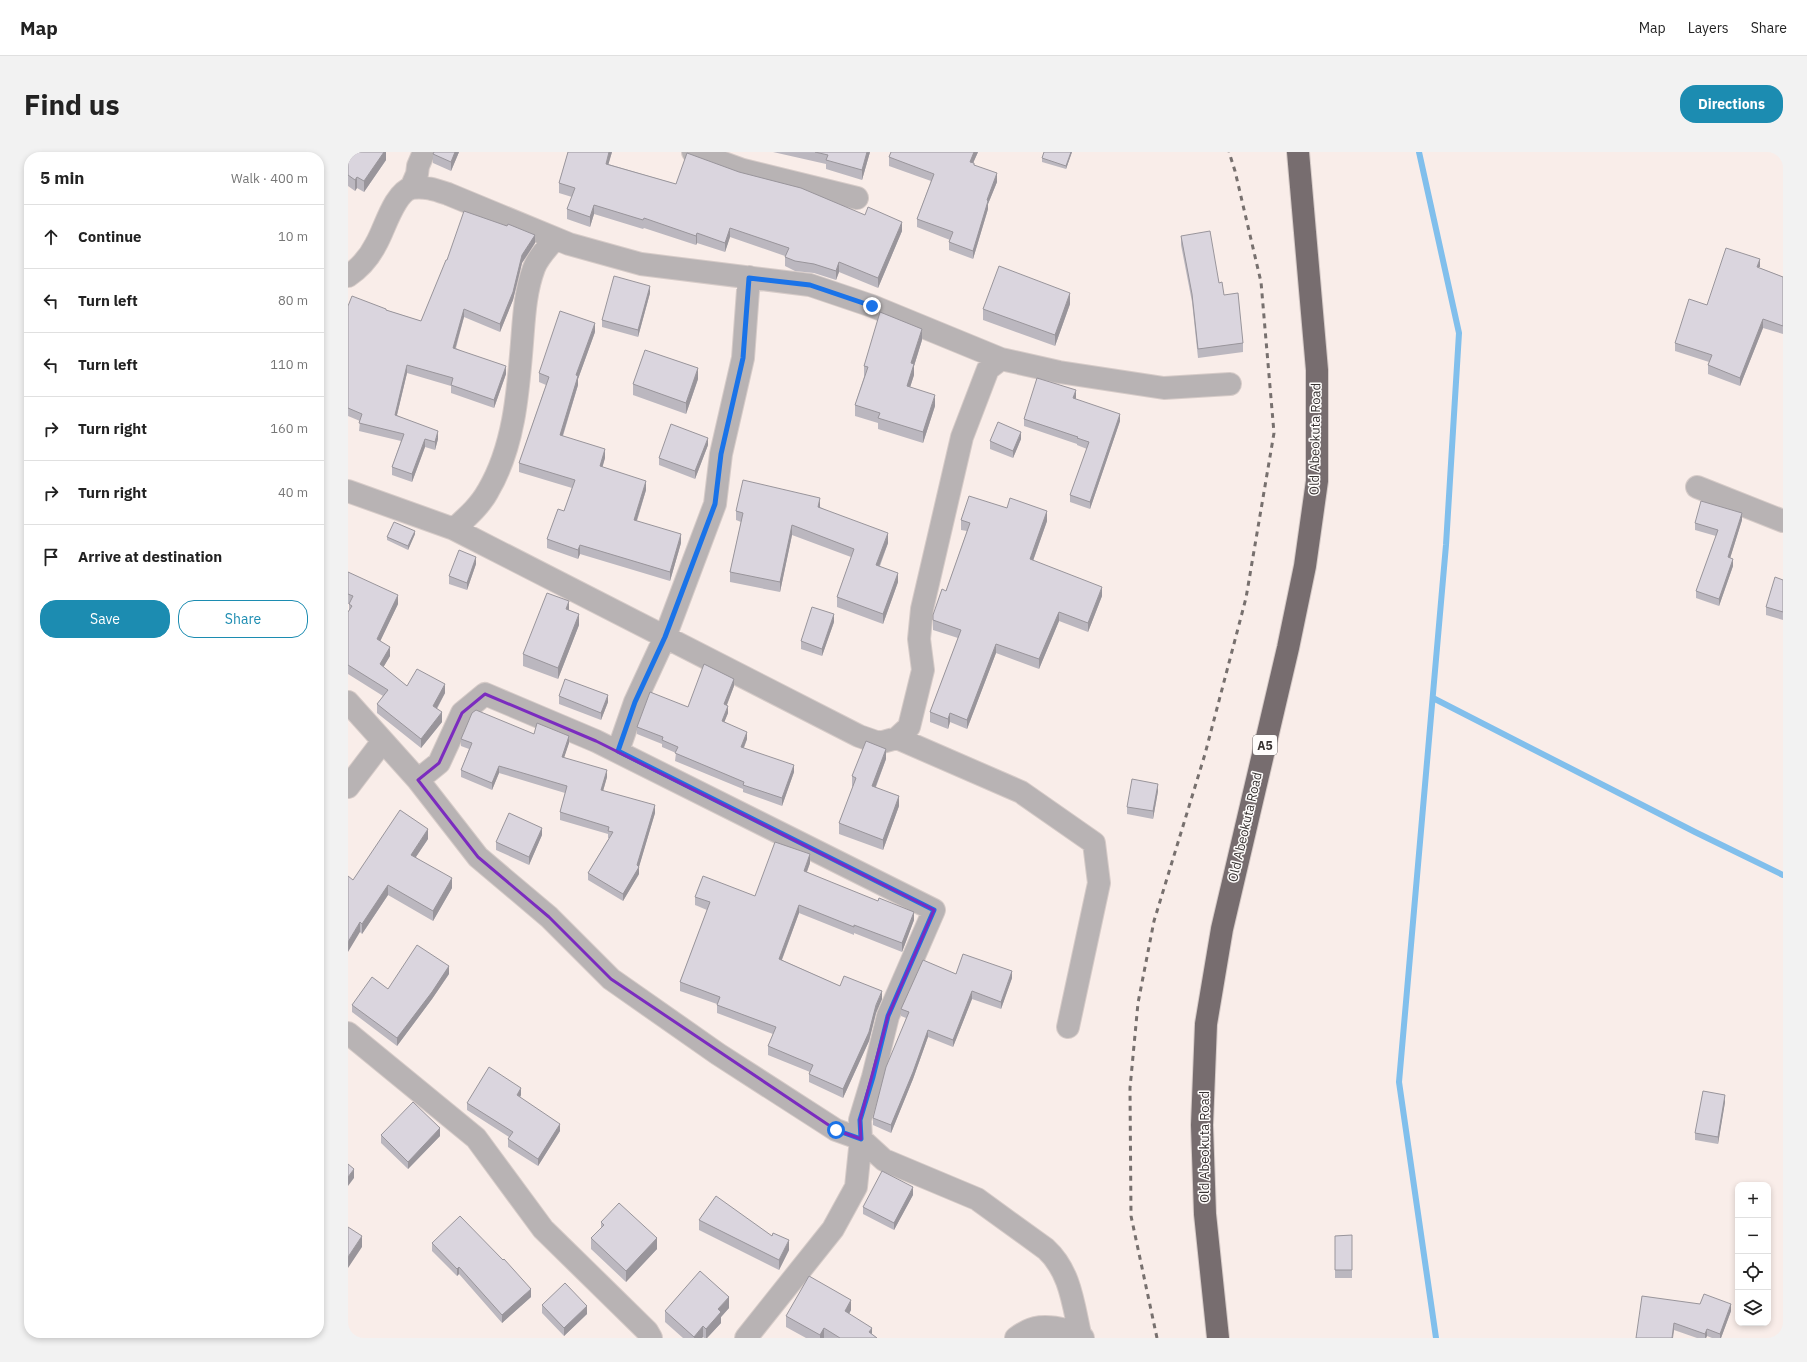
<!DOCTYPE html>
<html lang="en">
<head>
<meta charset="utf-8">
<style>
  :root { --surface:#fff; --page:#f2f2f2; --text:#222; --muted:#767676; --line:#e0e0e0; --accent:#1c8cb1 }
  body { margin:0; font-family:"IBM Plex Sans",sans-serif; background:var(--page); color:var(--text) }
  .controls { position:absolute; right:12px; bottom:12px; display:grid; overflow:hidden; border-radius:8px; box-shadow:0 2px 6px #0003 }
  .controls button { width:36px; height:36px; display:grid; place-items:center; padding:0; border:0; border-bottom:1px solid var(--line); background:var(--surface); color:var(--text); font:20px sans-serif }
  .stop { position:absolute; width:12px; height:12px; margin:-9px; border:3px solid #1a73e8; border-radius:50%; background:#fff }
  .stop.end { background:#1a73e8; border-color:#fff; box-shadow:0 1px 4px #0008 }
  .list { margin:0; padding:0; list-style:none }
  h2 { display:flex; justify-content:space-between; align-items:center; height:52px; margin:0; padding:0 16px; font-size:17px }
  h2 small { font-size:13px; font-weight:400; color:var(--muted) }
  .list li { display:grid; grid-template-columns:26px 1fr auto; gap:12px; align-items:center; box-sizing:border-box; height:64px; padding:0 16px; border-top:1px solid var(--line) }
  .list b { display:block; font-size:15px; white-space:nowrap }
  .list em { font-size:13px; font-style:normal; color:var(--muted) }
  .actions { display:flex; gap:8px; padding:12px 16px }
  .actions a { flex:1; padding:9px 0; border:1px solid var(--accent); border-radius:16px; text-align:center; font-size:14px; color:var(--accent) }
  .actions .main { background:var(--accent); color:#fff }
  .icon { flex:none; width:22px; height:22px; fill:none; stroke:currentColor; stroke-width:2; stroke-linecap:round; stroke-linejoin:round }
  .map { position:relative; flex:none; width:1435px; height:1186px; overflow:hidden; border-radius:16px }
  header { display:flex; align-items:center; gap:24px; box-sizing:border-box; height:56px; padding:0 20px; background:var(--surface); border-bottom:1px solid var(--line) }
  header strong { font-size:19px }
  nav { display:flex; gap:22px; margin-inline-start:auto; font-size:14px }
  .intro { display:flex; align-items:center; justify-content:space-between; box-sizing:border-box; height:96px; padding:0 24px }
  h1 { margin:0; font-size:28px }
  .button { padding:10px 18px; border-radius:16px; background:var(--accent); color:#fff; font-size:14px; font-weight:700 }
  main { display:flex; gap:24px; padding:0 24px }
  aside { flex:1; background:var(--surface); border-radius:16px; box-shadow:0 2px 6px #0003 }
  .map>svg:first-child { display:block }
  .lines { fill:none; stroke-linecap:round; stroke-linejoin:round }
  .stream { stroke:#81bfec; stroke-width:6 }
  .minor-casing { stroke:#d6cbc8; stroke-width:24 }
  .highway-casing { stroke:#d6cbc8; stroke-width:24 }
  .minor { stroke:#b8b3b4; stroke-width:22 }
  .highway { stroke:#776d6f; stroke-width:22 }
  .rail { stroke:#77706e; stroke-width:3; stroke-dasharray:5 5; stroke-linecap:butt }
  .wall { fill:#bbb7bf }
  .shaded-wall { fill:#99959b }
  .building { fill:#dad5de; stroke:#99959b }
  .route { stroke:#1a73e8; stroke-width:5 }
  .marked { fill:none; stroke:#7b2cbf; stroke-width:3; stroke-linejoin:round }
  .labels { text-anchor:middle; dominant-baseline:central; stroke-width:3; stroke-linejoin:round; paint-order:stroke }
  .shield { fill:#fffdfc; stroke:#736f6e; stroke-width:1 }
  .shield-label { font-size:12px; font-weight:bold; fill:#373231 }
  .street-label { font-size:13px; fill:#373231; stroke:#fffdfc }
</style>
</head>
<body>
<header>
<strong>Map</strong>
<nav><a>Map</a><a>Layers</a><a>Share</a></nav>
</header>
<div class="intro"><h1>Find us</h1><a class="button">Directions</a></div>
<main>
<aside>
<h2>5 min<small>Walk · 400 m</small></h2>
<ul class="list">
<li><svg class="icon" aria-label="ahead" viewBox="0 0 24 24"><path d="M12 20V5M6 11l6-6 6 6"/></svg><div><b>Continue</b></div><em>10 m</em></li>
<li><svg class="icon" aria-label="left" viewBox="0 0 24 24"><path d="M17 20v-9H6M10 6l-5 5 5 5"/></svg><div><b>Turn left</b></div><em>80 m</em></li>
<li><svg class="icon" aria-label="left" viewBox="0 0 24 24"><path d="M17 20v-9H6M10 6l-5 5 5 5"/></svg><div><b>Turn left</b></div><em>110 m</em></li>
<li><svg class="icon" aria-label="right" viewBox="0 0 24 24"><path d="M7 20v-9h11M14 6l5 5-5 5"/></svg><div><b>Turn right</b></div><em>160 m</em></li>
<li><svg class="icon" aria-label="right" viewBox="0 0 24 24"><path d="M7 20v-9h11M14 6l5 5-5 5"/></svg><div><b>Turn right</b></div><em>40 m</em></li>
<li><svg class="icon" aria-label="arrive" viewBox="0 0 24 24"><path d="M6 21V4h12l-3 4 3 4H6"/></svg><div><b>Arrive at destination</b></div></li>
</ul>
<div class="actions"><a class="main">Save</a><a>Share</a></div>
</aside>
<div class="map">
<svg width="1435" height="1186" viewBox="0 0 1435 1186">
  <rect width="100%" height="100%" fill="#f9ede9"/>
  <g class="lines">
    <path class="stream" d="M1071,0L1111,181L1098,393L1051,930L1088,1186
      M1085,546L1347,680L1435,723"/>
    <g class="minor-casing">
      <path id="minor" d="M345,0L395,18L509,46
        M63,36L69,22L70,14L76,0
        M0,124C12,116 22,104 28,92C37,77 46,40 64,36C77,34 88,38 100,42L221,92L293,112L462,133L524,154L653,207L711,220L816,236L882,232
        M1349,335L1435,369
        M0,339L106,377L511,584L531,591L549,586L561,575L575,518L571,487L574,457L614,285L640,217L653,207
        M106,377C118,366 132,354 140,339C166,295 170,241 174,191C176,166 177,140 186,116C190,105 200,95 207,87
        M0,550L70,628L91,611L114,561L137,542L248,589L586,758L540,864L525,925L512,968L513,987L488,978L370,902L263,827L201,765L130,705L70,628
        M549,586L673,640L746,691L751,731L720,875
        M270,599L287,550L317,485L367,352L373,302L395,206L401,125
        M0,635L35,589
        M0,881L128,986L195,1077L299,1179L303,1186
        M513,987L536,1008L629,1047L698,1097C722,1119 725,1151 732,1182
        M398,1186L485,1077L508,1035L513,987
        M668,1186C685,1173 698,1173 719,1178C725,1180 731,1180 735,1186"/>
    </g>
    <g class="highway-casing">
      <path id="highway" d="M870,1186L857,1062L854,973L858,872L874,777L940,496L957,414L969,329V218L950,0"/>
    </g>
    <use href="#minor" class="minor"/>
    <use href="#highway" class="highway"/>
    <path class="rail" d="M809,1186L783,1064L782,936L790,851L806,769L857,602L898,446L926,281L913,130L887,19L881,0"/>
  </g>
  <path class="wall" d="M0,0H38V8L16,40L9,36L7,39L0,34Z
    M111,0L103,19L85,11V2Z
    M220,0H264L260,12L328,32L554,79L530,136L491,120L488,128L466,121L447,119L437,114V104L382,85L377,100L349,91L348,93L296,76L295,77L246,62L242,75L219,67V57L224,45L211,41V31Z
    M425,0H522L514,28L478,17V12Z
    M543,0H630L625,11L626,13L649,30L640,52V57L625,107L601,98V90L602,88L569,75V67L583,29L541,14V5Z
    M724,0L718,17L694,10V6Z
    M833,84L871,131L895,191V200L850,206L844,150L833,93Z
    M187,91L174,111L165,148L152,180L116,165L108,196L158,222L146,256L103,241V234L59,221L49,263L90,287L87,298L77,295L64,330L44,323V315L53,289L11,279L12,269L0,264V154L38,158L73,169L99,108Z
    M1412,116L1435,125V182L1415,176L1392,234L1360,222V213L1361,210L1327,199V191L1359,153Z
    M302,141L290,185L254,175V168Z
    M722,152L707,194L635,168V157Z
    M247,180L230,227V233L215,284L257,306L254,315L298,338L289,369L333,391L322,429L232,402L230,407L199,396V387L216,359L224,336L171,320V311L198,233L191,230V221Z
    M574,188L566,214V223L562,235L587,254L575,291L530,277V271L507,264V253L516,225V214Z
    M350,227L338,262L285,243V232Z
    M728,246L727,247L772,269L742,357L722,350V343L739,297L729,293V292L676,274V267Z
    M673,287L665,306L642,297V289Z
    M360,293L347,327L311,313V306Z
    M472,355L540,391L532,414L550,430L535,472L489,455V445L503,405L444,383L432,440L382,430V420L393,370L388,368V359Z
    M659,356L699,369L685,409L754,444L740,480L711,469L691,517L648,501L619,577L602,570L600,577L582,570V560L610,486L585,478V468L598,439L619,379L613,378V368Z
    M1394,368L1382,406L1385,414L1371,454L1348,446V439L1368,384L1347,378V371Z
    M67,382L60,398L39,388V385Z
    M128,412L119,438L101,432V424Z
    M0,415V420L50,452L32,489L42,504L35,515L59,534L97,541L89,557L94,570L73,596L29,561V552L35,544L0,522V460L1,458V452H0Z
    M1435,428V468L1418,463V455Z
    M221,458L231,473L210,527L175,514V502Z
    M486,470L474,504L453,497V489Z
    M386,534L379,553L380,561L376,570L399,587L396,596L446,620L434,654L395,640V637L327,609L328,601L314,595V592L289,582V575L340,555Z
    M211,544L260,550L253,568L211,552Z
    M186,582L221,591L216,605L259,625L255,639L307,661L291,714V722L275,749L240,728V721L261,686H260V682L212,668V660L217,641L151,621L144,638L113,625V618L121,597L113,594V587Z
    M538,607L528,635L551,654L535,698L491,682V671L505,635L504,634V624Z
    M810,639L805,667L779,662V655Z
    M194,683L181,713L148,698V690Z
    M80,687L68,705L104,736L85,769L40,743L14,782L12,780L5,728Z
    M462,711L459,720L566,768L554,800L506,781V783L451,761L434,808L492,834L534,847L528,861L521,889L495,946L461,930V922L462,920L420,903V894L425,882L369,861V852L332,839V830L359,758L347,753V745L407,744Z
    M101,822L84,847L49,894L4,860V853L40,837Z
    M608,822L664,826L653,857L624,847L605,895L580,885L565,927L543,981L525,973V966L558,866L553,864V857Z
    M173,943L172,945L212,979L190,1014L160,995V987L161,985L119,958V951Z
    M1377,950L1370,992L1347,988V981Z
    M33,983L92,984L60,1017L33,991Z
    M565,1043L546,1078L515,1062V1055Z
    M351,1068L424,1084L441,1098L431,1118L351,1078Z
    M253,1070L309,1097L278,1130L243,1097V1086L253,1076Z
    M1004,1083V1126H987V1084Z
    M84,1091L183,1145L154,1171L111,1122L109,1124L84,1099Z
    M1294,1144L1383,1159L1373,1186H1364L1359,1184L1358,1186H1349L1326,1178Z
    M194,1153L239,1162L216,1184L194,1161Z
    M381,1156L373,1165V1171L359,1186H356L355,1185L354,1186H335L317,1170V1159Z
    M503,1158L501,1162L524,1182L529,1186H458L438,1175V1164Z"/>
  <path class="shaded-wall" d="M36,0H38V8L16,40V29Z
    M107,0H111L103,19V10Z
    M261,0H264L258,21V12Z
    M519,0H522L514,28V18Z
    M626,0H630L622,18V10Z
    M723,0H724L718,17V14Z
    M649,21V30L640,52V57L625,107V99L639,48Z
    M9,25V36L7,39V28Z
    M246,53V62L242,75V65Z
    M554,70V79L530,136V126Z
    M382,76V85L377,100V91Z
    M349,81V91L348,93V84Z
    M187,83V91L174,111L165,148L152,180V172L174,103Z
    M1412,107V115H1409Z
    M491,110V120L488,128V119Z
    M302,134V141L290,185V178Z
    M722,141V152L707,194V183Z
    M116,157V165L105,204V196Z
    M1415,167V176L1392,234V226Z
    M247,171V180L230,227V233L212,292V283L228,223Z
    M574,177V188L566,214V223L559,245V234L563,211Z
    M59,213V221L47,271V263Z
    M158,214V222L146,256V248Z
    M350,216V227L338,262V251Z
    M728,238V246L725,254V246Z
    M587,243V254L575,291V280Z
    M772,262V269L742,357V350Z
    M90,279V287L87,298V290Z
    M673,280V287L665,306V299Z
    M360,286V293L347,327V319Z
    M77,287V295L64,330V322Z
    M257,297V306L252,324V314Z
    M298,329V338L286,377V368Z
    M472,346V356L470,355Z
    M699,359V369L682,417V407Z
    M1394,361V368L1380,413V405Z
    M444,373V383L432,440V430Z
    M67,379V382L60,398V394Z
    M540,381V391L528,422V413Z
    M333,382V391L322,429V420Z
    M232,393V402L230,407V398Z
    M128,405V412L119,438V431Z
    M1385,407V414L1371,454V447Z
    M550,421V430L535,472V462Z
    M754,435V444L740,480V471Z
    M50,443V452L29,496V487Z
    M221,449V460L218,457Z
    M711,460V469L691,517V507Z
    M231,462V473L210,527V516Z
    M486,462V470L474,504V497Z
    M648,492V501L619,577V568Z
    M42,495V504L32,521V512Z
    M386,527V534L376,560V552Z
    M97,532V541L85,563V554Z
    M260,543V550L253,568V561Z
    M380,554V561L374,576V569Z
    M94,560V570L73,596V587Z
    M602,561V570L600,577V567Z
    M399,580V587L393,602V595Z
    M221,584V591L214,612V605Z
    M538,597V607L524,644V634Z
    M446,613V620L434,654V646Z
    M151,614V621L144,638V631Z
    M259,618V625L253,646V638Z
    M810,632V639L805,667V659Z
    M551,644V654L535,698V688Z
    M307,653V661L291,715V722L275,749V742L289,713Z
    M194,676V683L181,713V705Z
    M80,677V687L63,712V703Z
    M462,702V711L456,727V719Z
    M104,726V736L85,769V759Z
    M40,733V743L14,782V772Z
    M451,753V761L431,815V807Z
    M566,760V768L554,800V791Z
    M12,770V780L0,800V790Z
    M101,814V822L84,847L49,894V886Z
    M664,819V826L653,857V850Z
    M534,839V847L528,861L521,889L495,946V937Z
    M624,839V847L605,895V888Z
    M580,878V885L565,927L543,981V973Z
    M173,936V943L169,951V943Z
    M1377,943V950L1370,992V985Z
    M212,972V979L190,1014V1007Z
    M92,976V984L60,1017V1010Z
    M6,1017V1026L0,1034V1025Z
    M565,1035V1043L546,1078V1071Z
    M14,1084V1095L0,1116V1105Z
    M309,1086V1097L278,1130V1119Z
    M441,1088V1098L431,1118V1108Z
    M111,1115V1122L109,1124V1117Z
    M183,1137V1145L154,1171V1163Z
    M381,1145V1156L373,1165V1171L359,1186H358V1177L370,1157Z
    M503,1148V1158L497,1169V1159Z
    M1383,1152V1159L1373,1186H1372V1182Z
    M239,1154V1162L216,1184V1176Z
    M1326,1171V1178L1325,1186H1324Z
    M355,1174V1185L354,1186H346V1185Z
    M476,1176V1186H472V1183Z
    M524,1176V1186L521,1180Z
    M1359,1177V1184L1358,1186H1357V1182Z"/>
  <path class="building" d="M0,0H36L16,29L9,25L7,28L0,23Z
    M86,0H107L103,10L85,2Z
    M220,0H261L258,12L328,32L339,1L391,20L453,36L517,63L520,55L554,70L530,126L491,110L488,119L466,112L447,109L437,105L441,96L382,76L377,91L349,81L348,84L296,66L295,68L246,53L242,65L219,57L227,36L211,31Z
    M467,0H519L514,18L478,8L480,3Z
    M543,0H626L622,10L626,11V13L649,21L639,48L640,49L625,99L601,90L605,80L569,67L586,22L541,5Z
    M696,0H723L718,14L694,6Z
    M116,59L159,74L160,72L187,83L174,103L165,140L152,172L116,157L105,196L158,214L146,248L103,233L105,226L59,213L47,263L90,279L87,290L77,287L64,322L44,315L56,282L11,271L14,262L0,256V154L4,144L38,157V158L73,169L98,108H99Z
    M862,79L871,131L874,130L876,143L890,141L895,191L850,197L844,142L833,84Z
    M1378,96L1412,107L1409,115L1435,125V174L1415,167L1392,226L1360,213L1364,203L1327,191L1341,147L1359,153Z
    M651,114L722,141L707,183L635,157Z
    M266,124L302,134L290,178L254,168Z
    M212,159L247,171L228,223L230,224L212,283L257,297L252,314L298,329L286,368L333,382L322,420L232,393L230,398L199,387L210,357L216,359L227,328L171,311L201,225L191,221Z
    M532,160L574,177L563,211L566,212L559,234L587,243L575,280L530,266L532,261L507,253L520,215L516,214Z
    M297,198L350,216L338,251L285,232Z
    M689,226L728,238L725,246L772,262L742,350L722,343L741,290L729,286L730,285L676,267Z
    M650,270L673,280L665,299L642,289Z
    M323,272L360,286L347,319L311,306Z
    M395,328L472,346L470,355L540,381L528,413L550,421L535,462L489,445L506,397L444,373L432,430L382,420L395,361L388,359Z
    M621,344L659,356L662,346L699,359L682,407L754,435L740,471L711,460L691,507L648,492L619,568L602,561L600,567L582,560L613,478L585,468V463L594,437L598,439L622,371L613,368Z
    M1353,349L1394,361L1380,405L1385,407L1371,447L1348,439L1370,378L1347,371Z
    M46,370L67,379L60,394L39,385Z
    M111,398L128,405L119,431L101,424Z
    M0,420L50,443L29,487L42,495L32,512L59,534L69,517L97,532L85,554L94,560L73,587L29,552L40,538L0,513V460L4,454L1,452L5,444L0,442Z
    M1427,425L1435,428V460L1418,455Z
    M199,441L221,449L218,457L231,462L210,516L175,502Z
    M464,455L486,462L474,497L453,489Z
    M356,512L386,527L376,552L380,554L374,569L399,580L393,595L446,613L434,646L395,633L396,630L327,601L330,595L314,588L315,585L289,575L302,540L340,555Z
    M217,527L260,543L253,561L211,544Z
    M128,558L186,582L189,571L221,584L214,605L259,618L253,638L307,653L289,713L291,715L275,742L240,721L265,680L260,679L261,675L212,660L219,634L151,614L144,631L113,618L124,591L113,587L124,561Z
    M518,589L538,597L524,634L551,644L535,688L491,671L508,626L504,624Z
    M784,627L810,632L805,659L779,655Z
    M52,658L80,677L63,703L104,726L85,759L40,733L14,772L12,770L0,790V724L5,728Z
    M161,661L194,676L181,705L148,690Z
    M427,690L462,702L456,719L530,749L531,746L566,760L554,791L506,773V775L451,753L431,807L492,834L496,824L534,839L528,853L521,880L495,937L461,922L465,913L420,894L428,875L369,853L372,845L332,830L362,750L347,745L355,724L407,744Z
    M69,793L101,814L84,840L49,886L4,853L24,825L40,837Z
    M615,802L664,819L653,850L624,839L605,888L580,878L565,920L543,973L525,966L538,915L561,860L553,857L575,808L608,822Z
    M141,915L173,936L169,943L212,972L190,1007L160,987L165,980L119,951Z
    M1355,939L1377,943L1370,985L1347,981Z
    M65,950L92,976L60,1010L33,983Z
    M0,1012L6,1017L0,1025Z
    M534,1019L565,1035L546,1071L515,1055Z
    M368,1044L424,1084L425,1081L441,1088L431,1108L351,1068Z
    M271,1051L309,1086L278,1119L243,1086L256,1073L253,1070Z
    M112,1064L155,1108L156,1107L183,1137L154,1163L111,1115L109,1117L84,1091Z
    M0,1075L14,1084L0,1105Z
    M1004,1083V1118H987V1084Z
    M352,1119L381,1145L370,1157L373,1160L358,1177L355,1174L346,1185L317,1159Z
    M461,1124L503,1148L497,1159L524,1176L521,1180L529,1186H492L476,1176L472,1183L438,1164Z
    M217,1131L239,1154L216,1176L194,1153Z
    M1356,1142L1383,1152L1372,1182L1359,1177L1357,1182L1326,1171L1324,1186H1288L1294,1144L1352,1152Z"/>
  <g class="lines">
    <path class="route" d="M488,978L513,987L512,968L525,925L540,864L586,758L270,599L287,550L317,485L367,352L373,302L395,206L401,126L462,133L524,154"/>
  </g>
  <path class="marked" d="M137,542L248,589L586,758L540,864L512,968L513,987L488,978L263,827L201,765L130,705L70,628L91,611L114,561Z"/>
  <g class="labels">
    <rect class="shield" x="905" y="583" width="24" height="20" rx="3"/>
    <g class="shield-label">
      <text x="917" y="593">A5</text>
    </g>
    <g class="street-label">
      <text transform="translate(967 287) rotate(-89)">Old Abeokuta Road</text>
      <text transform="translate(897 675) rotate(-77)">Old Abeokuta Road</text>
      <text transform="translate(856 995) rotate(-90)">Old Abeokuta Road</text>
    </g>
  </g>
</svg>
<div class="controls">
<button>+</button>
<button>−</button>
<button><svg class="icon" aria-label="locate" viewBox="0 0 24 24"><circle cx="12" cy="12" r="6"/><path d="M12 2v4M12 18v4M2 12h4M18 12h4"/></svg></button>
<button><svg class="icon" aria-label="layers" viewBox="0 0 24 24"><path d="M12 4l9 5-9 5-9-5zM3 14l9 5 9-5"/></svg></button>
</div>
<div class="stop" style="left:488px;top:978px"></div>
<div class="stop end" style="left:524px;top:154px"></div>
</div>
</main>
</body>
</html>
